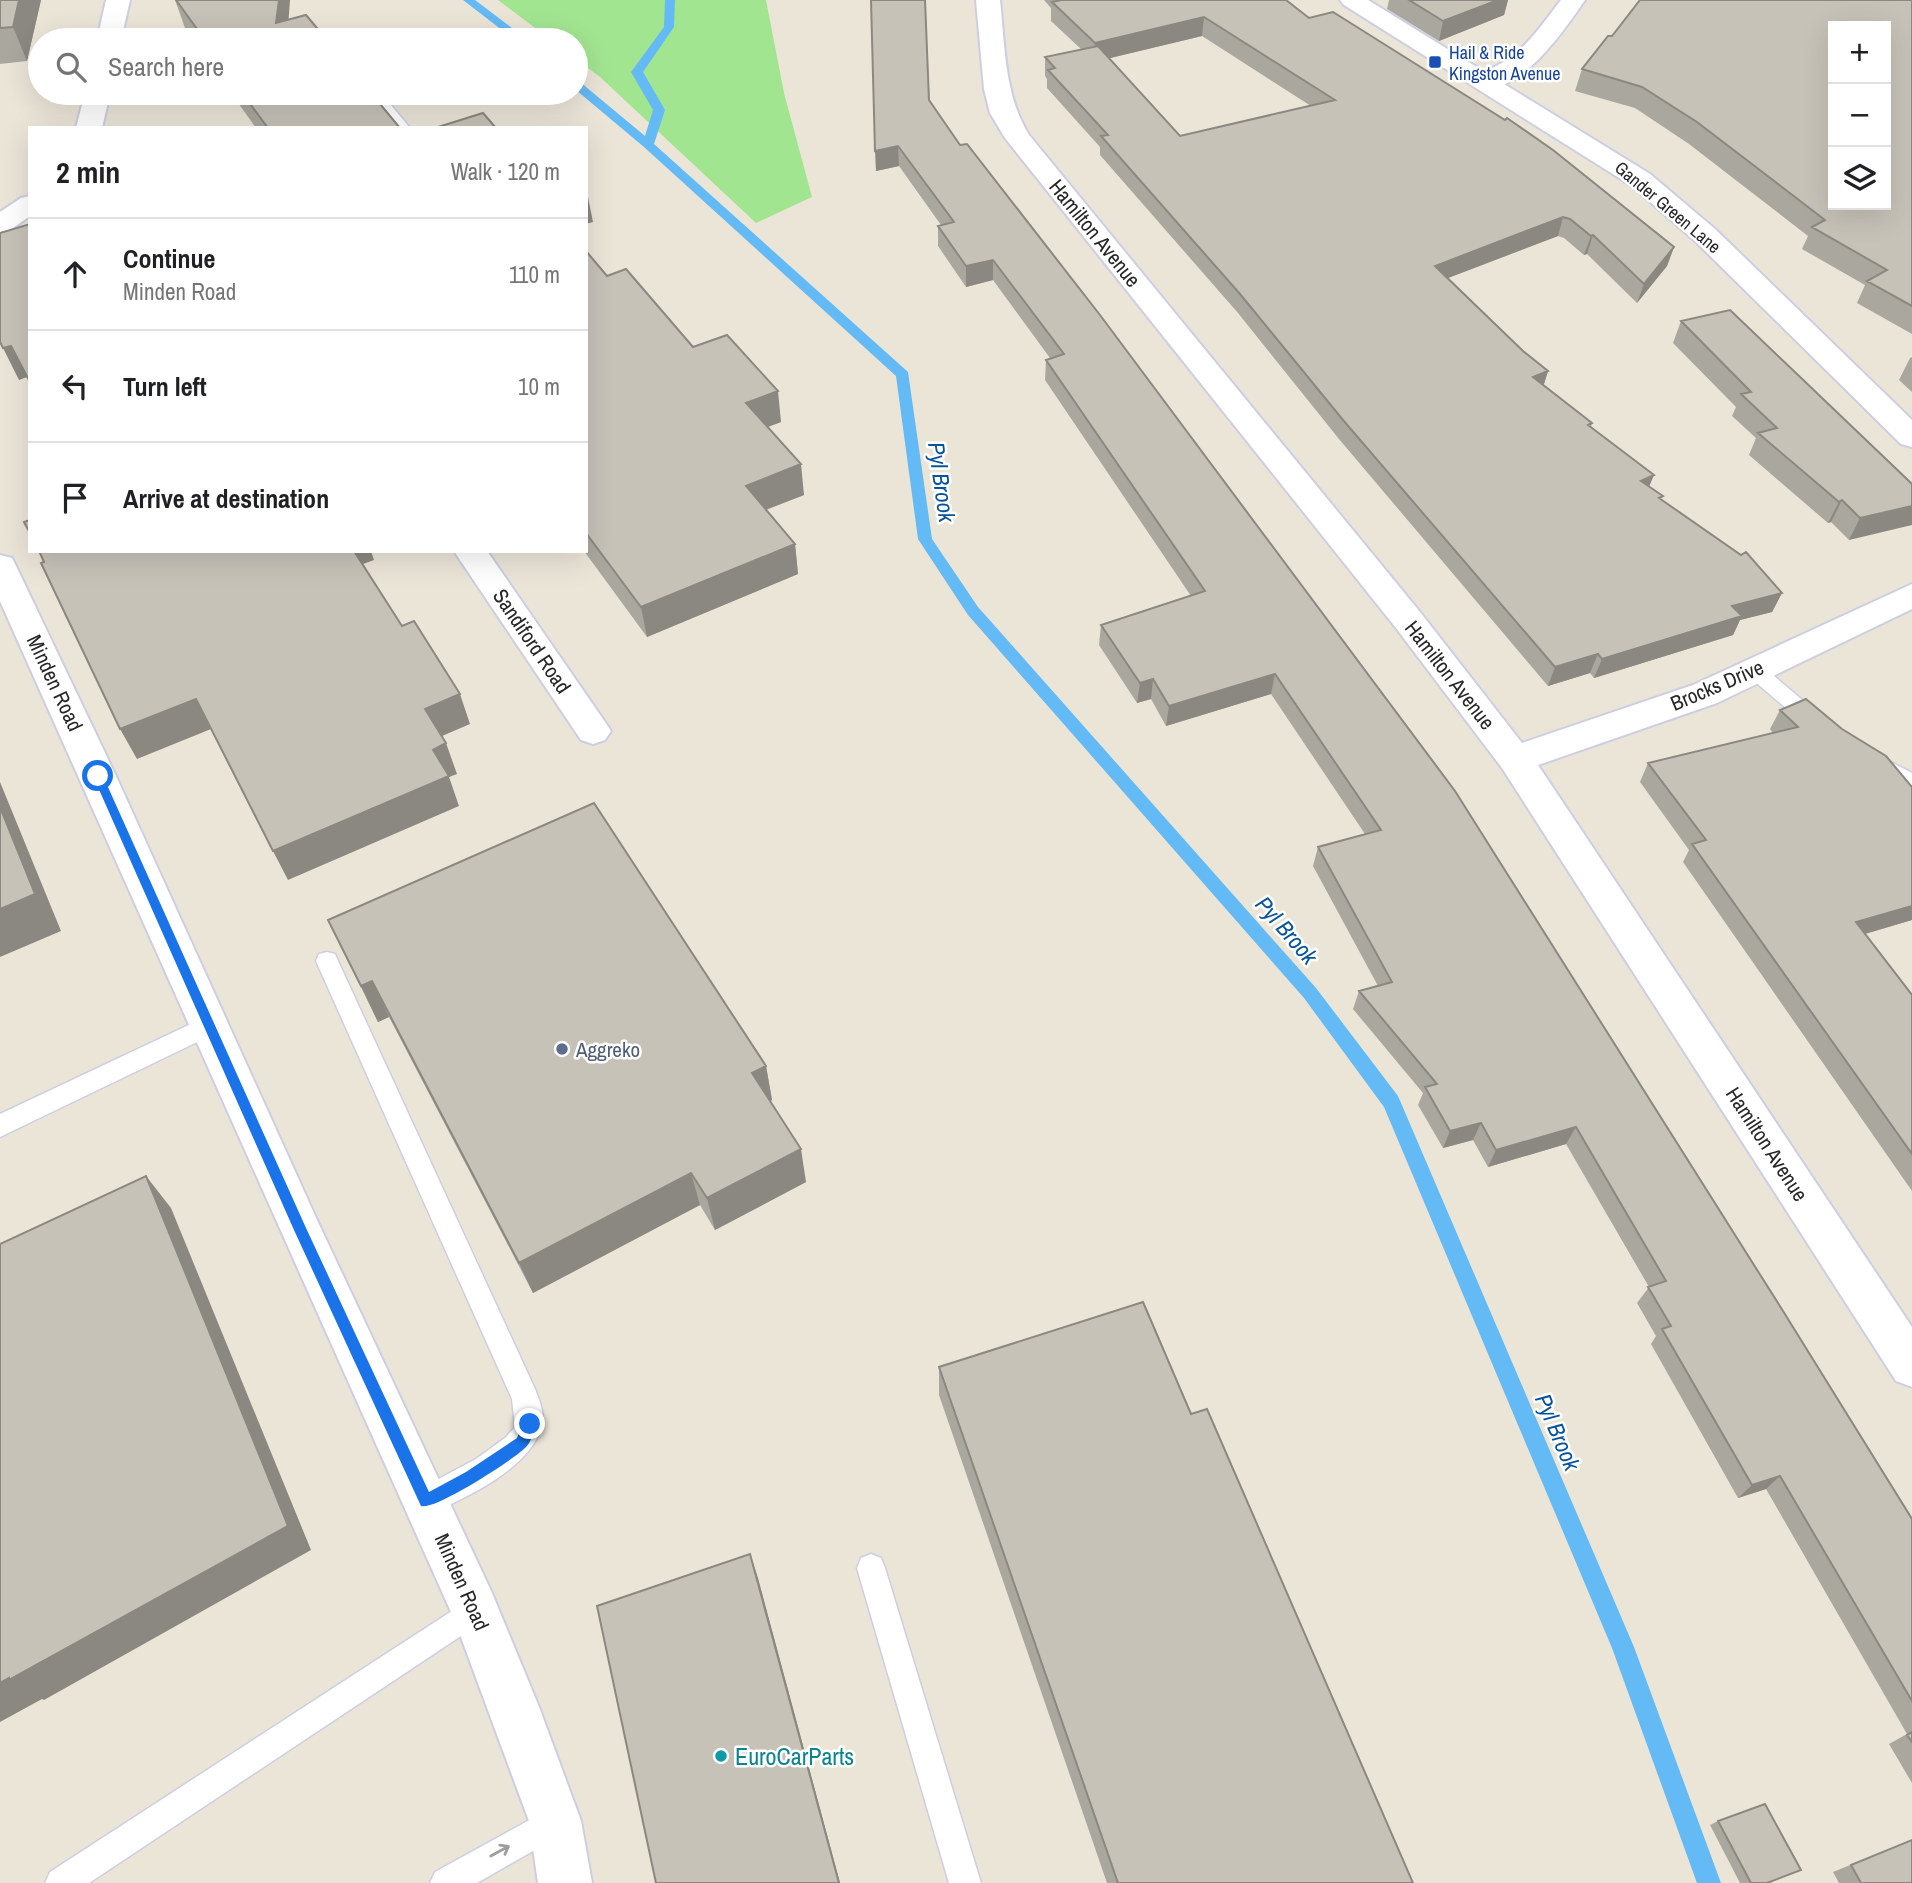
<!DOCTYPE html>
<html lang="en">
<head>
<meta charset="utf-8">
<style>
  :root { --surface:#fff; --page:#f2f2f2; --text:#202124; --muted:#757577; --line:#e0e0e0 }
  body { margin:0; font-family:"Archivo Narrow",sans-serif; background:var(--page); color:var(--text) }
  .controls { position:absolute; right:21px; top:21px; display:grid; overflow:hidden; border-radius:0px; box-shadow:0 7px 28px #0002 }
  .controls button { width:63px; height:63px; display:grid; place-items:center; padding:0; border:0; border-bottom:2px solid var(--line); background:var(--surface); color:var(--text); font:35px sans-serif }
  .stop { position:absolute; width:21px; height:21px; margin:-16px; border:5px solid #1a73e8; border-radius:50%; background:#fff }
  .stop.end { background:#1a73e8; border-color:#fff; box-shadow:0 2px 7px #0008 }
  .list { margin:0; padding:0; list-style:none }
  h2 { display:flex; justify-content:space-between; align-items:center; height:91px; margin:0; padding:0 28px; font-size:30px }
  h2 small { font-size:23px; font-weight:400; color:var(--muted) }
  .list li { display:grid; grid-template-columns:46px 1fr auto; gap:21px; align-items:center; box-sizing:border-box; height:112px; padding:0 28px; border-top:2px solid var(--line) }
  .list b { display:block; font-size:26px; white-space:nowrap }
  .list p { margin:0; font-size:23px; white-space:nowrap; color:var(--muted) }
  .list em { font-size:23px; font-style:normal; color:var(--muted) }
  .icon { flex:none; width:38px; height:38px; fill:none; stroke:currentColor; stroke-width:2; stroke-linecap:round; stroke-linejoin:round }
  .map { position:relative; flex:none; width:1912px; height:1883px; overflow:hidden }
  .search { position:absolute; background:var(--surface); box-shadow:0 7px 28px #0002; left:28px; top:28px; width:560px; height:77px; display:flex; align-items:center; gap:18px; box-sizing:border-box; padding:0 24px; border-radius:38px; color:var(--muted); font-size:26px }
  .panel { position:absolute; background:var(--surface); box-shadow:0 7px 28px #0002; left:28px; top:126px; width:560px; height:427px; border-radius:0px }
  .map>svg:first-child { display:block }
  .green { fill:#a2e591 }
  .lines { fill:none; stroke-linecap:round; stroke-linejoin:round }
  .stream { fill:#64baf4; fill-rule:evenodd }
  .lane-casing { stroke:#cdcee2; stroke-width:3 }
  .street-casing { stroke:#cdcee2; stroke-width:4 }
  .secondary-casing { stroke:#cdcee2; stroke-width:4 }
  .lane { fill:#fff; fill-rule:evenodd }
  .street { fill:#fff; fill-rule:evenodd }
  .secondary { fill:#fff; fill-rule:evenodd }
  .wall { fill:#aaa79e; fill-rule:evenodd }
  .shaded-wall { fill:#8b8881 }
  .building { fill:#c6c2b8; stroke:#8b8881; stroke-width:2; fill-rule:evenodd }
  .oneway { stroke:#9e9e9e }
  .route { fill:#1a73e8 }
  .transit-dot { fill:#1a4fb4; stroke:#fff; stroke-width:2.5 }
  .service-dot { fill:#5c6f8a; stroke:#fff; stroke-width:2.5 }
  .culture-dot { fill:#0f9aa8; stroke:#fff; stroke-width:2.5 }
  .labels { text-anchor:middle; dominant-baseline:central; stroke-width:5; stroke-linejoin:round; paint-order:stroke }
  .far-transit-label { font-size:18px; fill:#164399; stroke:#fff; text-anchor:start }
  .far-street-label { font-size:18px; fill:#272727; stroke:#fff }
  .street-label { font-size:21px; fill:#272727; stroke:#fff }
  .service-label { font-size:21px; fill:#4e5e75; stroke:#fff; text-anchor:start }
  .water-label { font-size:23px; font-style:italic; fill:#07549c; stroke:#fff }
  .near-culture-label { font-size:24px; fill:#0d838f; stroke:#fff; text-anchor:start }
</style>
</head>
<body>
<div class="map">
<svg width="1912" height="1883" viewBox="0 0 1912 1883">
  <rect width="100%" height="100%" fill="#ebe5d8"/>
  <path class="green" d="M498,0H766L784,93L812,197L756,223L600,77L576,59V40H551Z"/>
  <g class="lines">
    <path class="stream" d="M463,0H475L528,40H515Z
      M665,0H675L674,27L643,72L665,110L654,144L908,372L932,539L978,607L1316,988L1398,1096L1634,1647L1721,1883H1697L1612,1648L1384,1107L1304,998L968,615L918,539L896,376L644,147L576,90V81L580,82L645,136L653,110L631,72L664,27Z"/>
    <g class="lane-casing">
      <path id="lane" d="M366,93H381L410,128H395Z
        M1754,663L1761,665L1826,720L1829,725L1826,730L1819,733L1812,730L1747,675L1744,670L1747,665Z
        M1883,758L1912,773V794L1876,772L1872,766L1876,760Z
        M327,952L335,954L338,961L535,1389C539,1399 545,1414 542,1425C532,1468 464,1499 426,1515L416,1511L412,1501L416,1491L476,1459L505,1438L515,1427L512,1399L316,961L319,954Z
        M210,1015L218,1018L222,1025L218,1032L0,1137V1114Z
        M871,1554L881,1558L885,1568L981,1883H949L857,1568L861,1558Z
        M475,1596L485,1600L489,1610L485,1620L89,1883H45L50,1872Z
        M555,1806L566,1810L570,1821L566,1832L477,1883H430L435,1872Z"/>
    </g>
    <g class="street-casing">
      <path id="street" d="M106,0H130L121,40H97Z
        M976,0H1000C1005,46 1004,94 1029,135L1420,612L1522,743L1693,685L1912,584V609L1717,703L1538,765L1912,1327V1387L1896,1381L1502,768L1396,628L1005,138L990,113L984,89Z
        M1561,0H1585C1565,29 1519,98 1477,87L1474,82C1482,70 1503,65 1514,55C1533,39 1546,19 1561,0Z
        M85,93H110L102,128H76Z
        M30,196V216L10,230L0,232V212L21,198Z
        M454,551H487L605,722L611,731L605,740L593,744L581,740Z
        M0,555L12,558L16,566L116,776L317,1220L492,1593L539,1707L581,1821L592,1883H538L529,1821L455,1621L0,601Z"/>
    </g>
    <g class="secondary-casing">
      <path id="secondary" d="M1340,0H1368L1650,174L1715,229L1912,420V447L1901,444L1695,241L1632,186L1344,5Z"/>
    </g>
    <use href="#lane" class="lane"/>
    <use href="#street" class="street"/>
    <use href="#secondary" class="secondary"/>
  </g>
  <path class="wall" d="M0,0H41L27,61L0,64Z
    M175,0L288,20L327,40H194L185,28Z
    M1044,0H1286L1309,18L1674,247L1667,266L1637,303L1587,254L1584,255L1564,238L1558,236L1447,278L1523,351L1548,371L1543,386L1592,423L1591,427L1649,486L1663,496L1661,499L1782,593L1772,612L1740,620L1733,635L1594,678L1590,673L1548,686L1339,439L1238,313L1100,155V147L1047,88V79L1045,76V57L1081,49L1051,21V8ZM1202,36L1311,106L1180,136L1109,58Z
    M1389,0H1508L1504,15L1439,41L1387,9Z
    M1912,0V334L1857,303L1865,285L1802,249L1808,236L1689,144L1635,108L1575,91L1582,69Z
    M231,93H371L400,128H256Z
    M929,100L1912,1519V1783L1889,1744L1907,1734L1766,1489L1738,1498L1651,1344L1656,1336L1637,1303L1649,1287L1566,1144L1488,1167L1473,1140L1443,1148L1418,1105L1423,1093L1353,1009L1359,991L1378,986L1313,866L1318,847L1365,834L1271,694L1166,726L1151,699L1137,703L1099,645L1101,625L1191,596L1045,380L1046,360L1050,358L993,280L966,287L938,246V226L941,225L899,166L876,171Z
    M586,251L607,276L693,347L781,422L767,427L804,495L766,510L795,544L798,574L647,637L584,551H586Z
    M1681,321L1912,484L1849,540L1831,522L1828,523L1749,455L1756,438L1732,416L1736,407L1673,343Z
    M1912,357V392L1899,380L1910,358Z
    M1780,710L1912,787V920L1865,934L1912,995V1191L1683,862L1689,850L1640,782L1648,763L1773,733L1770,729Z
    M328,920L766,1066L772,1100L770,1101L806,1182L715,1230L700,1205L533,1293L389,1017L378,1022Z
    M939,1367L1191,1414L1413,1883H1107L939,1395Z
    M1718,1821L1768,1883H1740L1710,1825Z
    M1912,1840V1883H1839L1833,1872Z"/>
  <path class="shaded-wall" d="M19,0H41L27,61L13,27Z
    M279,0H290L287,40L276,23Z
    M1498,0H1508L1504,15L1439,41L1443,21Z
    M1204,17L1202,36L1094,62L1095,43Z
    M898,146L899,166L876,171L875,151Z
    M586,192H587L593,222L586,224Z
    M1563,217L1558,236L1430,285L1435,266Z
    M1593,235L1587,254L1584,255L1591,236Z
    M1674,247L1667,266L1637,303L1644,284Z
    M993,260V280L966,287V266Z
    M11,346L27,377L19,380L3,348Z
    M1548,371L1542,391L1533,377Z
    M778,391L781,422L749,434L746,403Z
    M801,464L804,495L749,516L746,486Z
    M1654,475L1646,494L1641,481Z
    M1842,500L1831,522L1828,523L1839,502Z
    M1912,506V525L1849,540L1860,518Z
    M795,544L798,574L647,637L641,607Z
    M349,551H371L374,560L355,567Z
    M1782,593L1772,612L1740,620L1733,635L1594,678L1602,659L1732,606Z
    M1598,654L1590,673L1548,686L1555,667Z
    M1275,674L1271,694L1166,726L1169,706Z
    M1153,679L1151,699L1137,703L1140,683Z
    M460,694L470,724L435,739L425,709Z
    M196,699L211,729L137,759L120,729Z
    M446,743L457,774L449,777L459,806L288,880L273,851L433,750Z
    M0,782L61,931L0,957Z
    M1912,906V920L1844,940L1856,922Z
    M372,981L389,1017L378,1022L361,986Z
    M766,1066L772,1100L758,1108L752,1073Z
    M1481,1123L1473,1140L1443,1148L1450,1131Z
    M1576,1127L1566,1144L1488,1167L1496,1150Z
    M801,1149L806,1182L715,1230L707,1198Z
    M691,1173L700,1205L533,1293L519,1263Z
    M146,1176L171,1208L311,1550L44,1700L42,1699L0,1722V1683Z
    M1780,1476L1766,1489L1738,1498L1752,1485Z
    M750,1554L758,1578L840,1883H839Z"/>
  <path class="building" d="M0,0H19L13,27L0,28Z
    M176,0H279L276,23L306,15L327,40H205Z
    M871,0H925L929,100L960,145L967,144L1100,315L1455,791L1783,1311L1912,1519V1701L1780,1476L1752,1485L1662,1329L1671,1326L1648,1287L1666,1281L1576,1127L1496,1150L1481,1123L1450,1131L1425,1087L1437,1084L1359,991L1392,982L1318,847L1381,830L1275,674L1169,706L1153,679L1140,683L1101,625L1205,591L1046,360L1064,354L993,260L966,266L938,226L954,222L898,146L875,151Z
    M1061,0H1286L1309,18L1333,12L1505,120L1507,118L1553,150L1674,247L1644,284L1593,235L1591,236L1570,219L1563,217L1435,266L1523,351L1548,371L1533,377L1592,423L1588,425L1654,475L1641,481L1663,496L1659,498L1741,555L1746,552L1782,593L1732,606L1742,616L1602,659L1598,654L1555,667L1343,420L1240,294L1101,136L1108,135L1048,70L1055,68L1045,57L1098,46L1180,136L1335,100L1204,17L1095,43L1052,2Z
    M1409,0H1498L1443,21Z
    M1640,0H1912V306L1867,281L1887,270L1812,227L1825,220L1697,122L1642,87L1582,69L1608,36H1612ZM1833,26H1886V205H1833Z
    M242,93H371L400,128H268Z
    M483,113L496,128H435Z
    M30,224V382L11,346L3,348L0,342V233Z
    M586,251L607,276L626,269L693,347L727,335L778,391L746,403L801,464L746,486L795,544L641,607L586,533Z
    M1730,310L1912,484V506L1860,518L1842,500L1839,502L1758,433L1777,428L1741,394L1751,392L1681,321Z
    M30,520V533L24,522Z
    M39,551H354L402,626L414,621L460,694L425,709L446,743L433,750L449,776L273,851L196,699L120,729L41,563L44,562Z
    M1806,699L1842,729L1886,756L1912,787V906L1856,922L1912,995V1154L1692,844L1706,840L1648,763L1798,727L1780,710Z
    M594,803L766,1066L752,1073L801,1149L707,1198L691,1173L519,1263L372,981L361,986L328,920Z
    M0,807L35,894L0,909Z
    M146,1176L288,1526L9,1680V1678L0,1683V1244Z
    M1143,1302L1191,1414L1207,1409L1413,1883H1118L939,1367Z
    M750,1554L839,1883H656L597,1606Z
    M1912,1732V1742L1907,1735Z
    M1765,1804L1801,1870L1767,1883H1751L1718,1821Z
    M1912,1840V1883H1861L1851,1865Z"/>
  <defs><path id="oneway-shaft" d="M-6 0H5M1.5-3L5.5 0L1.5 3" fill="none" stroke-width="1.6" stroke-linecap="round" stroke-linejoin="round" transform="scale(1.75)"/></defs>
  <use class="oneway" href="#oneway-shaft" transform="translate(500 1851) rotate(-29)"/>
  <path class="route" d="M98,772L103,776L306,1228L429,1492L466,1472L517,1438L525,1419H535L537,1424C534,1431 531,1443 525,1448C513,1460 434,1511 421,1506L294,1230L93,776Z"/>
  <rect class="transit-dot" x="1428" y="55" width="14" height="14" rx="3.5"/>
  <circle class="service-dot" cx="562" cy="1049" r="7"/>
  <circle class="culture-dot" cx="721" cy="1756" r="7"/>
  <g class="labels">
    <g class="far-transit-label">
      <text x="1449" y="52">Hail &amp; Ride<tspan x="1449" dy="21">Kingston Avenue</tspan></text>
    </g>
    <g class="far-street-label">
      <text transform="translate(1668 207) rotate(40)">Gander Green Lane</text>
    </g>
    <g class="street-label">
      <text transform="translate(1095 233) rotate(51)">Hamilton Avenue</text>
      <text transform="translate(532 641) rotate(56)">Sandiford Road</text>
      <text transform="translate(1450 675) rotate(52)">Hamilton Avenue</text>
      <text transform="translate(55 683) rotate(65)">Minden Road</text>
      <text transform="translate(1717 685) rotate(-23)">Brocks Drive</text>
      <text transform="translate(1767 1144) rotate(57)">Hamilton Avenue</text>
      <text transform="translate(462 1582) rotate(66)">Minden Road</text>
    </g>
    <g class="service-label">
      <text x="576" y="1049">Aggreko</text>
    </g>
    <g class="water-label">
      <text transform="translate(942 482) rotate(82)">Pyl Brook</text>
      <text transform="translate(1287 930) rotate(49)">Pyl Brook</text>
      <text transform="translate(1558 1432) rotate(67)">Pyl Brook</text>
    </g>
    <g class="near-culture-label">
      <text x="735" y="1756">EuroCarParts</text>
    </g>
  </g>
</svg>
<div class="controls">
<button>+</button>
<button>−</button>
<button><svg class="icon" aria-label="layers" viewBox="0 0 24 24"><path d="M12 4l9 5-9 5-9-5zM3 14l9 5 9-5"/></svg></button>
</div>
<div class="stop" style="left:98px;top:776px"></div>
<div class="stop end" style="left:530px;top:1424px"></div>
<div class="search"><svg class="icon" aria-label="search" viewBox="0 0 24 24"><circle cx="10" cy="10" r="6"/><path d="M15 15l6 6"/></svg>Search here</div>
<section class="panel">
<h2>2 min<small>Walk · 120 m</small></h2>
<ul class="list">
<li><svg class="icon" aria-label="ahead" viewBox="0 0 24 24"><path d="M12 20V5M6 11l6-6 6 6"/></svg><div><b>Continue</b><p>Minden Road</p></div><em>110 m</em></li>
<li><svg class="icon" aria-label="left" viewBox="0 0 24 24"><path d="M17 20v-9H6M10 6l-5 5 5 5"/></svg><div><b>Turn left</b></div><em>10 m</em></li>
<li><svg class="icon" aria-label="arrive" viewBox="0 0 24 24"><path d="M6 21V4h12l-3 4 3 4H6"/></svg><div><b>Arrive at destination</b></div></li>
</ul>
</section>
</div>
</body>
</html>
